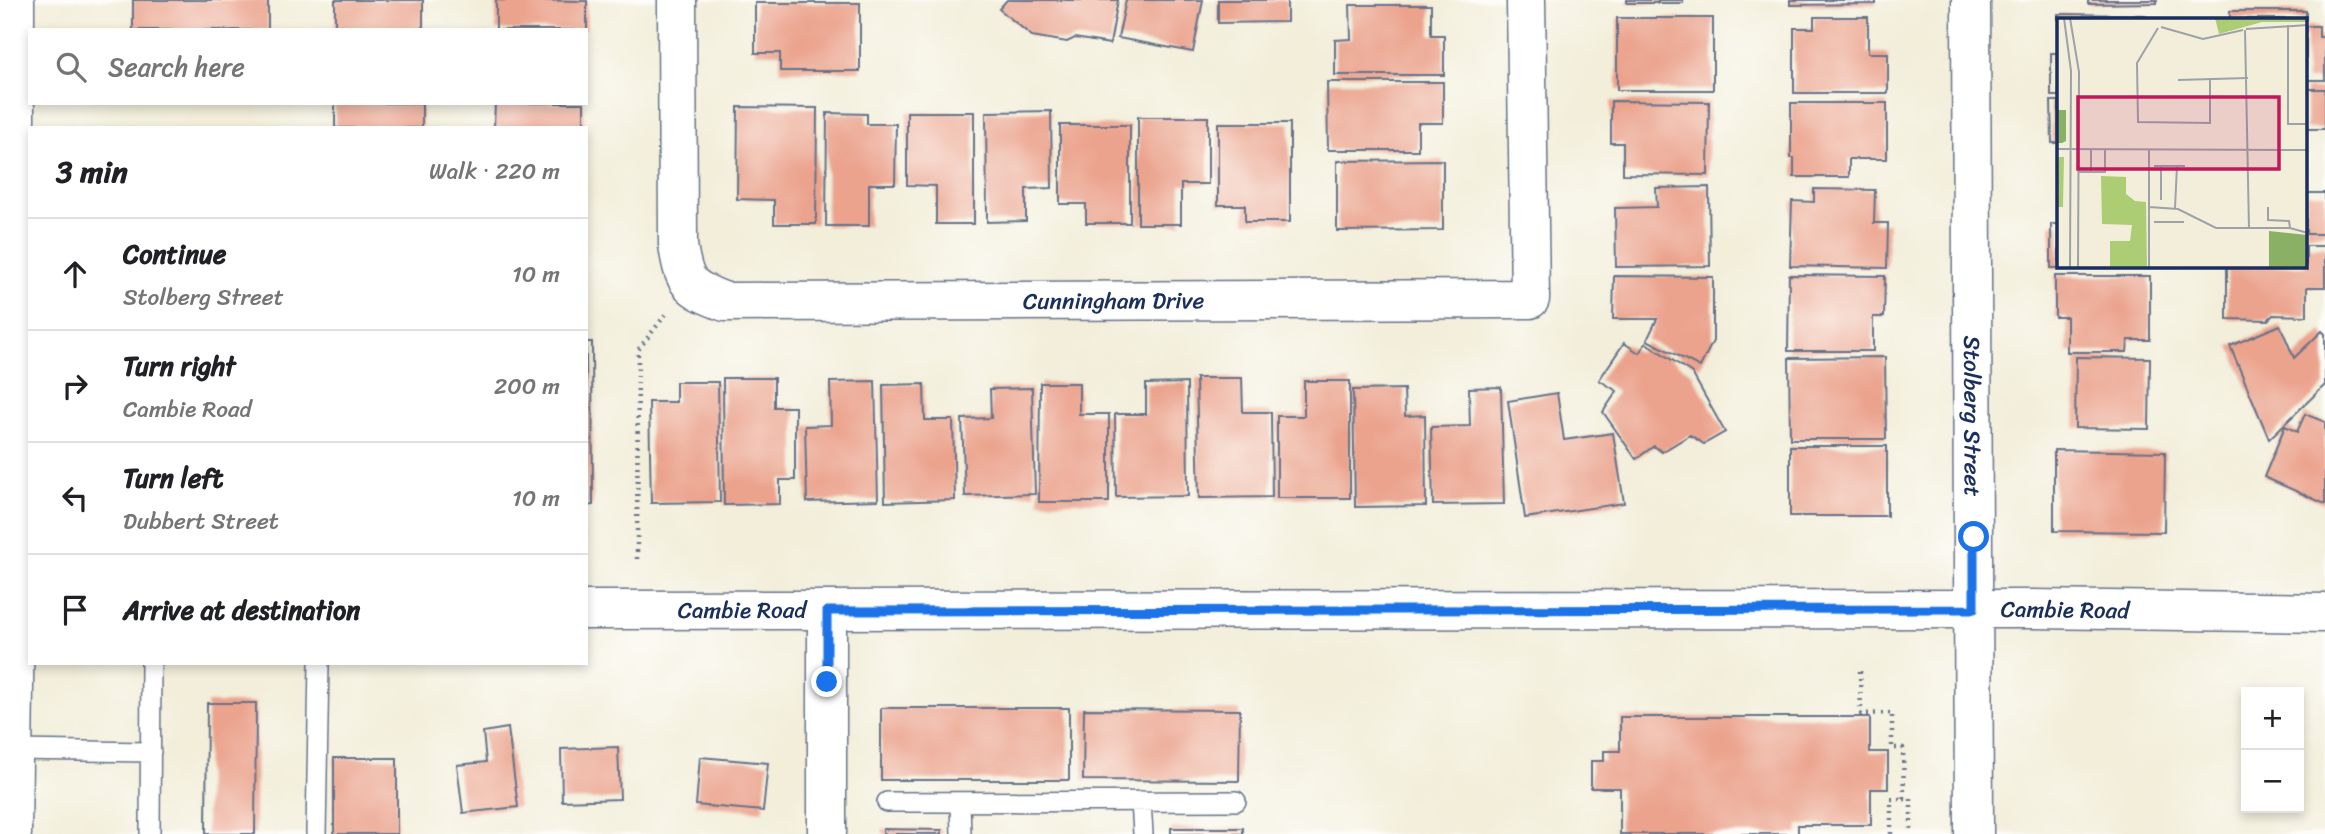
<!DOCTYPE html>
<html lang="en">
<head>
<meta charset="utf-8">
<style>
  :root { --surface:#fff; --page:#f2f2f2; --text:#202124; --muted:#757577; --line:#e0e0e0 }
  body { margin:0; font-family:Sriracha,sans-serif; background:var(--page); color:var(--text) }
  .controls { position:absolute; right:21px; bottom:21px; display:grid; overflow:hidden; border-radius:0px; box-shadow:0 4px 10px #0003 }
  .controls button { width:63px; height:63px; display:grid; place-items:center; padding:0; border:0; border-bottom:2px solid var(--line); background:var(--surface); color:var(--text); font:35px sans-serif }
  .stop { position:absolute; width:21px; height:21px; margin:-16px; border:5px solid #1a73e8; border-radius:50%; background:#fff }
  .stop.end { background:#1a73e8; border-color:#fff; box-shadow:0 2px 7px #0008 }
  .list { margin:0; padding:0; list-style:none }
  h2 { display:flex; justify-content:space-between; align-items:center; height:91px; margin:0; padding:0 28px; font-size:30px }
  h2 small { font-size:23px; font-weight:400; color:var(--muted) }
  .list li { display:grid; grid-template-columns:46px 1fr auto; gap:21px; align-items:center; box-sizing:border-box; height:112px; padding:0 28px; border-top:2px solid var(--line) }
  .list b { display:block; font-size:26px; white-space:nowrap }
  .list p { margin:0; font-size:23px; white-space:nowrap; color:var(--muted) }
  .list em { font-size:23px; font-style:normal; color:var(--muted) }
  .icon { flex:none; width:38px; height:38px; fill:none; stroke:currentColor; stroke-width:2; stroke-linecap:round; stroke-linejoin:round }
  .map { position:relative; flex:none; width:2325px; height:834px; overflow:hidden }
  .search { position:absolute; background:var(--surface); box-shadow:0 4px 10px #0003; left:28px; top:28px; width:560px; height:77px; display:flex; align-items:center; gap:18px; box-sizing:border-box; padding:0 24px; border-radius:0px; color:var(--muted); font-size:26px }
  .panel { position:absolute; background:var(--surface); box-shadow:0 4px 10px #0003; left:28px; top:126px; width:560px; height:539px; border-radius:0px }
  .map>svg:first-child { display:block }
  .building { fill:#eba38d }
  .lines { fill:none; stroke-linecap:round; stroke-linejoin:round }
  .lane-casing { stroke:#667289; stroke-width:22 }
  .street-casing { stroke:#667289; stroke-width:41 }
  .secondary-casing { stroke:#667289; stroke-width:41 }
  .path { stroke:#667289; stroke-width:4.5; stroke-dasharray:2 5; stroke-linecap:butt }
  .lane { stroke:#fff; stroke-width:19 }
  .street { stroke:#fff; stroke-width:38 }
  .secondary { stroke:#fff; stroke-width:38 }
  .route { stroke:#1a73e8; stroke-width:9 }
  .labels { text-anchor:middle; dominant-baseline:central; stroke-width:6; stroke-linejoin:round; paint-order:stroke }
  .street-label { font-size:23px; fill:#1b2f5e; stroke:#fdfcf7 }
  .inset-road { fill:none; stroke:#9ca2a8; stroke-width:2 }
  .view { fill:#c2185b; fill-opacity:0.15; stroke:#c2185b; stroke-width:3.5 }
  .inset-edge { fill:none; stroke:#1b2f5e; stroke-width:3.5 }
</style>
</head>
<body>
<div class="map">
<svg width="2325" height="834" viewBox="0 0 2325 834">
  <rect width="100%" height="100%" fill="#fdfcf7"/>
  <filter id="ink" filterUnits="userSpaceOnUse"><feTurbulence type="fractalNoise" baseFrequency=".0143" numOctaves="2"/><feDisplacementMap in="SourceGraphic" scale="14" xChannelSelector="R" yChannelSelector="G"/><feConvolveMatrix kernelMatrix="1 2 1 2 8 2 1 2 1" color-interpolation-filters="sRGB"/></filter>
  <filter id="wash" filterUnits="userSpaceOnUse"><feTurbulence type="fractalNoise" baseFrequency=".00686" numOctaves="4" result="noise"/><feDisplacementMap in="SourceGraphic" scale="28" xChannelSelector="R" yChannelSelector="G"/><feGaussianBlur stdDeviation="1.57" result="paint"/><feColorMatrix in="noise" values="0 0 0 0 0 0 0 0 0 0 0 0 0 0 0 0 0 1.4 0 .05"/><feComposite in="paint" operator="in"/></filter>
  <g filter="url(#wash)">
    <rect width="100%" height="100%" fill="#f2eeda"/>
    <g id="blocks">
      <path class="building" d="M133,0H268V30H133Z
        M335,0H423V30H335Z
        M496,0L587,1V30H496Z
        M1007,0H1118L1110,44L1075,38L1067,42L1032,36L999,9Z
        M1126,0H1203L1193,52L1118,38Z
        M1218,0H1287V22L1218,23Z
        M1627,0H1683V3H1627Z
        M1790,0H1876V4L1790,5Z
        M2088,0H2157V3L2088,4Z
        M755,3H860V71H780V53H755Z
        M1350,5H1431V35H1444V75H1335V40L1351,39Z
        M2230,11H2306V19H2230Z
        M2058,14L2146,15V19H2058Z
        M1814,17H1868V53H1888V93H1794V28H1814Z
        M1617,18H1713V90H1617Z
        M2306,26H2319V37H2325V80H2306Z
        M2051,53H2059V96H2051Z
        M1327,82H1443V123H1418V150H1328Z
        M2306,89H2325V129H2306Z
        M1611,101L1709,102L1708,175L1623,174V143H1611Z
        M2051,101H2059V143H2052Z
        M335,103H422V128H335Z
        M495,103H584V128H494Z
        M1791,103H1887V159H1849V177H1794V158H1791Z
        M738,107L817,108L816,224H774V200L737,199Z
        M1051,111L1052,188L1026,189V221L987,222L986,112Z
        M907,112H974V224H936V186L907,185Z
        M827,113L867,114V124H896L895,184H869V226H826Z
        M1138,117H1208V184H1181V224H1138Z
        M1218,123H1290V222H1245V205H1218Z
        M1060,125H1130V223H1086V204H1060Z
        M1443,160V230L1337,231V161Z
        M1709,187L1710,266L1616,267L1615,208L1657,207L1656,188Z
        M1814,189L1875,190L1874,223H1888L1887,268L1790,266L1792,201L1814,202Z
        M2306,193H2325V234H2306Z
        M2051,224H2059V268H2051Z
        M2306,246H2325V287H2307V316L2273,315L2268,320L2227,319V266H2306Z
        M1789,275L1885,276L1884,317H1873V351H1788Z
        M1614,276L1713,277V341L1700,367L1647,340L1657,319H1613Z
        M2055,276H2150V340H2128L2127,352H2067V317H2055Z
        M2280,325L2294,358L2322,331L2325,334V385L2269,439L2230,346Z
        M586,342H592L593,505L586,506Z
        M1624,343L1639,353L1646,343L1692,373L1725,432L1704,444L1690,435L1662,452L1654,446L1636,459L1603,412L1617,391L1599,380Z
        M1885,357L1886,439H1790L1789,358Z
        M2076,357L2150,358L2149,429L2075,428Z
        M723,378H774V407H795V480H780V504L724,505Z
        M1196,378H1242L1243,412H1271L1272,497L1199,498Z
        M875,381L878,500L807,502L805,426L831,425L830,382Z
        M1304,381H1350V498H1277V416H1304Z
        M676,382H718L720,502L651,503L649,402H676Z
        M1040,383H1079V414H1109V502H1039Z
        M1187,383L1188,496L1116,497L1115,414H1146V384Z
        M924,384L925,420H953L955,500L885,502L883,385Z
        M1501,387L1504,504L1433,505L1431,427L1470,426L1469,388Z
        M1032,388L1035,494L965,496L962,419L991,418L990,389Z
        M1404,389L1405,416L1425,415L1426,506L1355,507L1353,390Z
        M1557,393L1564,440L1613,433L1624,503L1525,518L1508,401Z
        M2305,414L2325,422V504L2264,477L2285,426L2297,432Z
        M1790,446H1887V516H1790Z
        M2054,450L2165,452L2164,532L2054,531Z
        M207,703H256L255,834H206Z
        M881,708H1069V780H881Z
        M1084,709L1240,710L1239,781L1083,780Z
        M1620,717H1870V752H1888V789H1871V825H1798V834H1620V788H1591V761H1604V751H1620Z
        M508,728L518,807L463,813L457,765L486,762L483,732Z
        M618,747L620,799L562,801L561,749Z
        M700,757L768,763L763,811L696,805Z
        M334,758H397V834H334Z
        M1171,828H1243V834H1171Z
        M883,829L942,830V834H883Z"/>
    </g>
  </g>
  <g filter="url(#ink)">
    <use href="#blocks" fill-opacity="0" stroke="#667289" stroke-width="2"/>
    <g class="lines">
      <g class="lane-casing">
        <path id="lane" d="M13,750L151,752
          M1141,801L1143,834
          M887,802L1236,801
          M960,802L961,834
          M150,834L151,663
          M316,834L319,663"/>
      </g>
      <g class="street-casing">
        <g id="street">
          <path id="s1" d="M677,0L678,245C684,285 689,288 725,302L1530,299L1526,0"/>
          <path id="s2" d="M1971,0L1974,834"/>
          <path d="M827,834V611"/>
        </g>
      </g>
      <g class="secondary-casing">
        <g id="secondary">
          <path id="s3" d="M586,610L2032,609L2325,613"/>
          <path d="M12,834L15,609V0"/>
        </g>
      </g>
      <path class="path" d="M637,559L638,350L666,314
        M1860,671L1861,714L1892,713V748H1903L1904,799H1891V834
        M1904,799H1911V834"/>
      <use href="#lane" class="lane"/>
      <use href="#street" class="street"/>
      <use href="#secondary" class="secondary"/>
    </g>
  </g>
  <g class="lines" filter="url(#ink)">
    <path class="route" d="M827,682V611L1974,609V537"/>
  </g>
  <g class="labels">
    <g class="street-label">
      <text stroke="none"><textPath href="#s1" startOffset="714">Cunningham Drive</textPath></text>
      <text stroke="none"><textPath href="#s2" startOffset="416">Stolberg Street</textPath></text>
      <text stroke="none"><textPath href="#s3" startOffset="1479">Cambie Road</textPath></text>
      <text stroke="none"><textPath href="#s3" startOffset="156">Cambie Road</textPath></text>
    </g>
  </g>
  <g transform="translate(2057 18)">
    <rect width="250" height="250" fill="#f2eeda"/>
    <path d="M158,0H250L251,4H205L162,16ZM0,139H7L6,189H0ZM44,158L69,159V176L78,183L89,184L90,250H53V223H73L75,207L45,206Z" fill="#adcd74"/>
    <path d="M0,92H9V123L5,125H0ZM212,213L250,217V250H212Z" fill="#8ab066"/>
    <path class="inset-road" d="M7,0L14,53L13,250M13,0L22,54L21,250M231,7V106H251M104,9L146,21L186,12M101,10L80,45L81,104L153,105V60M189,11L251,7M188,12L192,211M121,62L191,60M0,131L251,132M97,148H128M104,148V182M22,154H48V131M34,154V131M92,189L121,191L159,210H233L251,215M211,189V202L232,203L233,210M118,190L120,148M97,204H127M92,250V132"/>
    <path class="view" d="M21,79H222V151H21Z"/>
    <rect width="250" height="250" class="inset-edge"/>
  </g>
</svg>
<div class="controls">
<button>+</button>
<button>−</button>
</div>
<div class="stop" style="left:1974px;top:537px"></div>
<div class="stop end" style="left:827px;top:682px"></div>
<div class="search"><svg class="icon" aria-label="search" viewBox="0 0 24 24"><circle cx="10" cy="10" r="6"/><path d="M15 15l6 6"/></svg>Search here</div>
<section class="panel">
<h2>3 min<small>Walk · 220 m</small></h2>
<ul class="list">
<li><svg class="icon" aria-label="ahead" viewBox="0 0 24 24"><path d="M12 20V5M6 11l6-6 6 6"/></svg><div><b>Continue</b><p>Stolberg Street</p></div><em>10 m</em></li>
<li><svg class="icon" aria-label="right" viewBox="0 0 24 24"><path d="M7 20v-9h11M14 6l5 5-5 5"/></svg><div><b>Turn right</b><p>Cambie Road</p></div><em>200 m</em></li>
<li><svg class="icon" aria-label="left" viewBox="0 0 24 24"><path d="M17 20v-9H6M10 6l-5 5 5 5"/></svg><div><b>Turn left</b><p>Dubbert Street</p></div><em>10 m</em></li>
<li><svg class="icon" aria-label="arrive" viewBox="0 0 24 24"><path d="M6 21V4h12l-3 4 3 4H6"/></svg><div><b>Arrive at destination</b></div></li>
</ul>
</section>
</div>
</body>
</html>
